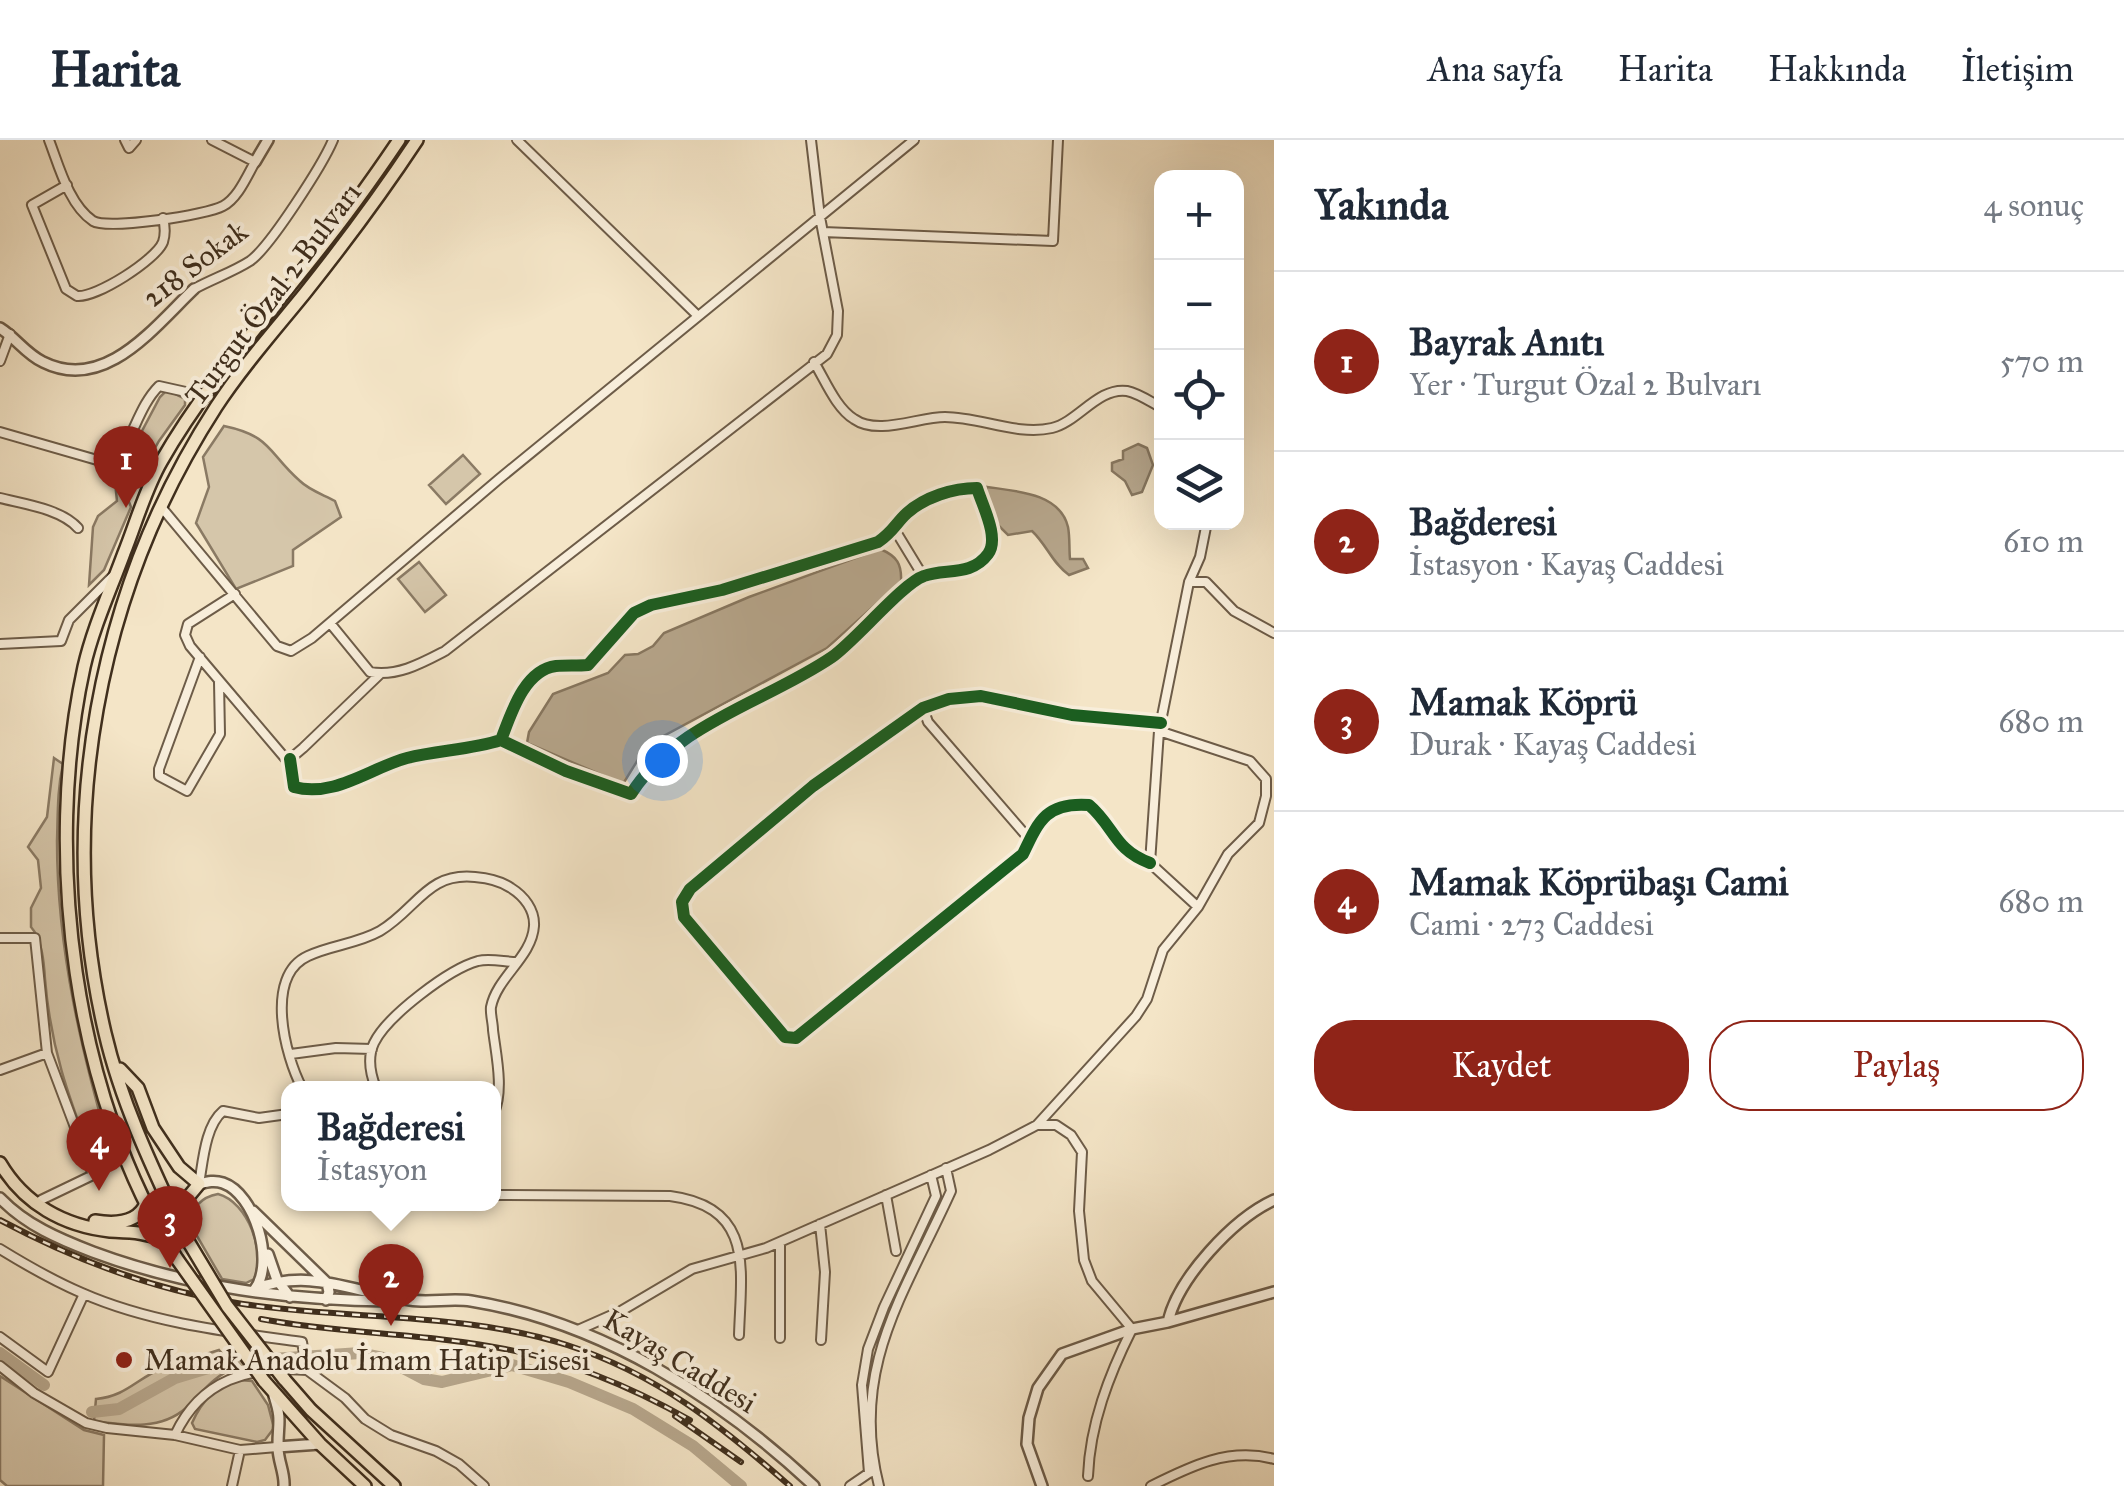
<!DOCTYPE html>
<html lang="tr">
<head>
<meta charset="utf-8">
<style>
  :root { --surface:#fff; --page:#f2f2f3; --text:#1f2937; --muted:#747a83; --line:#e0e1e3; --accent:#8f2418 }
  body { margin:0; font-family:"IM FELL Great Primer",serif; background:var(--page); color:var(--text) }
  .controls { position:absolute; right:30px; top:30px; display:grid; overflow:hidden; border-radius:20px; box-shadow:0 10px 40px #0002 }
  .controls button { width:90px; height:90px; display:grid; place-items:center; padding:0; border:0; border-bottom:2px solid var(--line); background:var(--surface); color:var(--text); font:50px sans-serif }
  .you { position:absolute; left:662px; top:620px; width:35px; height:35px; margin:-25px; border:8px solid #fff; border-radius:50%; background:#1a73e8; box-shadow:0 0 0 15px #1a73e833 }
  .badge { display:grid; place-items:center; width:65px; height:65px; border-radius:50%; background:var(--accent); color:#fff; font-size:32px; font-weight:700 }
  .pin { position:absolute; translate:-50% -82px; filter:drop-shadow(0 2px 5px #0008) }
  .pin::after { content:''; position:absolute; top:52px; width:35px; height:30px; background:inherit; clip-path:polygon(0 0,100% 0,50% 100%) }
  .popup { position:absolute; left:281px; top:941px; width:220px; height:130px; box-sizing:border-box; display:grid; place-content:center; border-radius:20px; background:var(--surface); filter:drop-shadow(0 2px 8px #0005); font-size:32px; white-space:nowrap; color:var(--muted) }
  .popup b { font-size:38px; color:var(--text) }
  .popup::after { content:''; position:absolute; left:50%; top:100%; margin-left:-20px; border:20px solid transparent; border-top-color:var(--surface) }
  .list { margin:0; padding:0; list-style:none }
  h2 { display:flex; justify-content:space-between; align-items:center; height:130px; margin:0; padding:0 40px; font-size:42px }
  h2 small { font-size:32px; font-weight:400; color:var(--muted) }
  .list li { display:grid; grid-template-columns:65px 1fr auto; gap:30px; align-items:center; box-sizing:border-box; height:180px; padding:0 40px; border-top:2px solid var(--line) }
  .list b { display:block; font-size:38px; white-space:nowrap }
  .list p { margin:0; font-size:32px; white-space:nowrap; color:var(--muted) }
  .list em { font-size:32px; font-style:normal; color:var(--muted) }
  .actions { display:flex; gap:20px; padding:30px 40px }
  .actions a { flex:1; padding:22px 0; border:2px solid var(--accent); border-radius:40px; text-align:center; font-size:35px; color:var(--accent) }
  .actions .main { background:var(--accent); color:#fff }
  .icon { flex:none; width:55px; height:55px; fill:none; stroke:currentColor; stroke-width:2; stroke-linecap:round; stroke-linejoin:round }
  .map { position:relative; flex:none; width:1274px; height:1346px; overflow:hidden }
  header { display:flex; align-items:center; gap:60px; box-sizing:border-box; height:140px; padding:0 50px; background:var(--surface); border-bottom:2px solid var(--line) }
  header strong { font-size:48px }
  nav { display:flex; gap:55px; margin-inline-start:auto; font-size:35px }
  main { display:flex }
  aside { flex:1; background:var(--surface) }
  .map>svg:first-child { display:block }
  .green { fill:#d5c6aa; stroke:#8a7a64; stroke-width:2.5 }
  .water { fill:#b7a78d; stroke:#877760; stroke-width:2.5 }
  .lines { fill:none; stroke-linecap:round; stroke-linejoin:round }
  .river { stroke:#b7a78d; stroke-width:12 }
  .minor-casing { stroke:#6d5c48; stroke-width:12 }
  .tertiary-casing { stroke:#6d5c48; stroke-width:14 }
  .primary-casing { stroke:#402f1d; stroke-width:16 }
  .trunk-casing { stroke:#402f1d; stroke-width:16 }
  .minor { stroke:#f8eedb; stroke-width:8 }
  .tertiary { stroke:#f8eedb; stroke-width:9 }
  .primary { stroke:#f4e5c7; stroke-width:11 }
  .trunk { stroke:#f4e5c7; stroke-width:11 }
  .rail-casing { stroke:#402f1d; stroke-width:6 }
  .rail { stroke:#f8eedb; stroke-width:2.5; stroke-dasharray:8; stroke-linecap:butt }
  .trunk-bridge-casing { stroke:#402f1d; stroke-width:16; stroke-linecap:butt }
  .trunk-bridge { stroke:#f4e5c7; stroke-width:11 }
  .cycleway-casing { stroke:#f8eedb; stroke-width:19 }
  .cycleway { stroke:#1b5e20; stroke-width:12 }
  .poi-dot { fill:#8f2418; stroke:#f8eedb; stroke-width:4 }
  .labels { text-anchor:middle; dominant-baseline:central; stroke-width:8; stroke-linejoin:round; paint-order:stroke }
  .street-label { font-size:30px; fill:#402f1d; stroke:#f8eedb }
  .poi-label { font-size:30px; fill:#402f1d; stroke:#f8eedb; text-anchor:start }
</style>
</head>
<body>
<header>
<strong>Harita</strong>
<nav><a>Ana sayfa</a><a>Harita</a><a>Hakkında</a><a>İletişim</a></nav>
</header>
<main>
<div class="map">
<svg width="1274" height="1346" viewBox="0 0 1274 1346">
  <rect width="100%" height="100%" fill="#f4e5c7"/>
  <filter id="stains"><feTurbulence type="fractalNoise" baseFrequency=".002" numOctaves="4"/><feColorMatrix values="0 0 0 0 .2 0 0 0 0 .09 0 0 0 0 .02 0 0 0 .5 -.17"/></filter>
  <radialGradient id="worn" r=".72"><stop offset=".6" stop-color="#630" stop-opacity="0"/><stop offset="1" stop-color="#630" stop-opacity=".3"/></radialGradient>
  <path class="green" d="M167,250L185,259V265L159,301L127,357L131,367L104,430L89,445L93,387L98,376L117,361L115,342L160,257Z
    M224,286C272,296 268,313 300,341C309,350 324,355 335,361L341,377L293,410V426L236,449L196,383L209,347L203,317Z
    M463,315L480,334L446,364L429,345Z
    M419,422L446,455L425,472L398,439Z
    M54,618L63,624C57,651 58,674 57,701C57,811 82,915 113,1020L95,1027C70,960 51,912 45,839C44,823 42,799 31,787V768L41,748L38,720L28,707L47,677Z
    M218,1054C248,1062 266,1112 254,1139L246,1143L222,1139L190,1084C192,1067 202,1057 218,1054Z
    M219,1210L235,1228C213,1236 203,1252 186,1268C160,1291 125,1285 94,1281L96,1259C127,1256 137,1238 163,1228C181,1221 200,1216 219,1210Z
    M0,1236L84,1290L104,1295L103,1346H7L0,1340Z
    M238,1240L252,1241L268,1265L274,1288L265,1300L257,1302L195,1289L192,1283C201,1262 216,1246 238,1240Z"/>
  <path class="water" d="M1138,304L1147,308L1153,325L1142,352L1132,355L1125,341L1112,331V323L1123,319V311Z
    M987,347C1016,351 1060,353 1068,387C1070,397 1069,409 1070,419H1083L1088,428L1069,435C1052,423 1047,405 1032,391L1008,395L996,383L985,353Z
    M880,409C897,416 902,424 901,442L827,508L647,605L623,644L527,603L529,592L553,554L608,533L625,515L638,514L653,506L664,493L749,457Z"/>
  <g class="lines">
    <path class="river" d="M0,1213L44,1245
      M92,1272L119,1269L175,1238L228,1222L360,1213L384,1218L424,1239L442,1242L512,1225L569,1242L633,1269L693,1306L741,1346"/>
    <g class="minor-casing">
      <path id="minor" d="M49,0C59,26 69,65 93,81C108,90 207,75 223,66C238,58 247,36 255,22L212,0
        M125,0L129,8L136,0
        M517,0L698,176
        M67,45L32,65L66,149L77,156C96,158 156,120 163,102C166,93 165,86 163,78
        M823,92L1053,101L1058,0
        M194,149C212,139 233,132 250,121C270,107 323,24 333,0
        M0,221L10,194
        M814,222C825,240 836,268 854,279C878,296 918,277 945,277C980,277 1017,296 1052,288C1078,282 1098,247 1127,251C1138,253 1151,262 1162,268
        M0,292L111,324C133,303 137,268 159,246L204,256
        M0,358C24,364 61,369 78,388
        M162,368L277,506L291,511L312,498L499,339L914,0
        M895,390L923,436
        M1189,442H1206L1234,471L1274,493
        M235,454L188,484L185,495L190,506L285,618L290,619L303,608L380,534
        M330,483L370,532C397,537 422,523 445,511L827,214L837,195L838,171L820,77L811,0
        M0,504L61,501L69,480L112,437
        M200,517L159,629V636L187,651L220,594L219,542
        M923,568L928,582L1030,700
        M290,619L294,647C334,658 370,628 407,618C438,610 470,610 501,600L566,631L631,654C676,583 766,562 832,517C856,500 903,443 924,436C945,428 971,437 988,414C1000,398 982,365 977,348C953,348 925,357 907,373C896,383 893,392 878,402L722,450L651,465L634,473L588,525C577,526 566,525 556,526C524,530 511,574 501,600
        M1150,723C1114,710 1114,686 1089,665C1047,662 1039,680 1023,714L796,898L785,897L684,777L682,762L690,749L813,646L923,568L949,559L981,556L1072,575L1161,583
        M1198,767L1150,723L1159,591L1189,442L1200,417L1207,382
        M0,798H35L47,913L93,1035L41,1060
        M291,914L336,908L372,909
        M0,930L47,913
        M302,948C285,916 264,836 308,816C331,805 357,804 380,791C417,769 427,732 475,737C487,738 501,741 511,748C524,756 535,770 534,786C532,817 497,837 491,867C490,873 493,883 493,890C496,915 504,949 494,973
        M376,948C370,933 367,918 374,903C387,876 449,829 478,821C490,818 505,822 517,822
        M1037,985L1136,876L1147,859L1163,810L1198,767L1228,714L1259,683L1266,656V639L1250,621L1159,591
        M199,1044C203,1022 205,986 223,971L259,978L288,974
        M494,1055L670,1056C755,1067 741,1130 739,1195
        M886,1055L896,1111
        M820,1084L825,1132L821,1200
        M780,1102V1198
        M0,1109C26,1125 54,1141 82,1153C150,1183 229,1192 302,1202L307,1230L345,1258L365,1279L391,1295L436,1311L459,1324L484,1346
        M578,1190L621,1171L692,1129L766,1108L989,1010L1037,985H1056L1071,995L1082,1012L1079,1071L1084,1120L1092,1141L1132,1189C1109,1235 1090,1284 1088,1336
        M0,1197L48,1232L84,1154
        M0,1226L34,1253L86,1283L107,1288L175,1295L240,1310L277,1307
        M175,1295C201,1239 249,1226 307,1230
        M869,1333L862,1245L868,1209L884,1167L936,1056L931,1035
        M232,1346L240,1310
        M850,1346L869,1333
        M879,1346C849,1228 905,1153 951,1051L946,1028
        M1151,1346C1191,1326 1229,1307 1274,1319"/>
    </g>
    <g class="tertiary-casing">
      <path id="tertiary" d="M255,22L268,0
        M0,188C16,198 26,214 43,222C105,253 154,187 194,149
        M199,1044C207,1042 214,1040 223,1043C255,1054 275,1122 255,1149
        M0,1058C26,1085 59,1099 93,1112C190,1148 288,1160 391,1161
        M253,1071L327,1143L329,1152L326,1160
        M268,1114L277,1140L290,1157
        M255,1149C311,1127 354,1153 410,1160C430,1163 451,1158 471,1161C601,1182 719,1257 814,1346
        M1168,1182C1178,1138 1233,1079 1274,1060
        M274,1256C282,1280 278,1282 278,1305C277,1319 285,1332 284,1346
        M277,1307L320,1304
        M1042,1346L1027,1304L1029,1278L1038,1248L1062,1214L1132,1189L1168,1182L1274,1152"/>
    </g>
    <g class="primary-casing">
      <path id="primary" d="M0,1023C24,1064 64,1086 110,1091C130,1092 146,1092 164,1100
        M95,1081C114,1084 138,1084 146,1063"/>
    </g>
    <g class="trunk-casing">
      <path id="trunk" d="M120,929L138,948L153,988L179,1027L199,1044L189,1056L182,1089
        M182,1091C152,1027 121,962 105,893C55,679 97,451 216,267C242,227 275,190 305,153C344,104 382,53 417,0
        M177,1119C73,957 43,714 84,527C93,488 110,451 124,413C136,383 145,350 161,322C203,248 261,183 314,116C344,79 372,40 399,0
        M284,1239L311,1270L394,1346
        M264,1241L320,1304L365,1346"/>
    </g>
    <use href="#minor" class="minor"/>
    <use href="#tertiary" class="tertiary"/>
    <use href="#primary" class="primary"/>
    <use href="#trunk" class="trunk"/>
    <g class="rail-casing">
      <path id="rail" d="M0,1080C77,1121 156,1151 243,1164C350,1180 464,1172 567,1205C657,1234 720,1285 790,1346
        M261,1179C341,1194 424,1193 505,1209C571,1221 631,1247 690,1280
        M675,1276L741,1322"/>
    </g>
    <use href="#rail" class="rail"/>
    <g class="trunk-bridge-casing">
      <path id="trunk-bridge" d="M182,1091L227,1166L284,1239
        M177,1119L264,1241"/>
    </g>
    <use href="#trunk-bridge" class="trunk-bridge"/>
    <g class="cycleway-casing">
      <path id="cycleway" d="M290,619L294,647C334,658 370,628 407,618C438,610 470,610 501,600L566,631L631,654C676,583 766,562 832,517C856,500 903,443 924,436C945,428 971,437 988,414C1000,398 982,365 977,348C953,348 925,357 907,373C896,383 893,392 878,402L722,450L651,465L634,473L588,525C577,526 566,525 556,526C524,530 511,574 501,600
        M1150,723C1114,710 1114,686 1089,665C1047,662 1039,680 1023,714L796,898L785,897L684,777L682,762L690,749L813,646L923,568L949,559L981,556L1072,575L1161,583"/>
    </g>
    <use href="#cycleway" class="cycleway"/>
  </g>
  <circle class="poi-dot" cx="124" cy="1220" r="10"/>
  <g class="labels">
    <g class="street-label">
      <text transform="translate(195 124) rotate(-37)">218 Sokak</text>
      <text transform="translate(273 154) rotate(-53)">Turgut Özal 2 Bulvarı</text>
      <text transform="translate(680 1221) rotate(31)">Kayaş Caddesi</text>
    </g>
    <g class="poi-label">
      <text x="144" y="1220">Mamak Anadolu İmam Hatip Lisesi</text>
    </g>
  </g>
  <rect width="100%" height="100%" filter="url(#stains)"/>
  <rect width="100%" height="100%" fill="url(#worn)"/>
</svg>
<div class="controls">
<button>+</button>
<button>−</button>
<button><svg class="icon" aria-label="locate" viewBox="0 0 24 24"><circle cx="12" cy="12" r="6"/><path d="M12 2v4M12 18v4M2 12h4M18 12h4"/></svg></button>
<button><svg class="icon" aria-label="layers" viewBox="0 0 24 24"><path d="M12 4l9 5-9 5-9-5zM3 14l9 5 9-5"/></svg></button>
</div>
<div class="you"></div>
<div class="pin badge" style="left:126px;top:368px">1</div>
<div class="pin badge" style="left:391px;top:1186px">2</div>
<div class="popup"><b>Bağderesi</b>İstasyon</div>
<div class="pin badge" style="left:170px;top:1128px">3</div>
<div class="pin badge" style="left:99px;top:1051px">4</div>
</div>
<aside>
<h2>Yakında<small>4 sonuç</small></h2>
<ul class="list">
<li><span class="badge">1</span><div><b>Bayrak Anıtı</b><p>Yer · Turgut Özal 2 Bulvarı</p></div><em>570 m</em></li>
<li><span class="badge">2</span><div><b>Bağderesi</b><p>İstasyon · Kayaş Caddesi</p></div><em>610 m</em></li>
<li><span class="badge">3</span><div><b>Mamak Köprü</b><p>Durak · Kayaş Caddesi</p></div><em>680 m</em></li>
<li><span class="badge">4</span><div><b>Mamak Köprübaşı Cami</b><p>Cami · 273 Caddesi</p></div><em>680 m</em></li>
</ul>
<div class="actions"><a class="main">Kaydet</a><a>Paylaş</a></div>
</aside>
</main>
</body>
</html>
